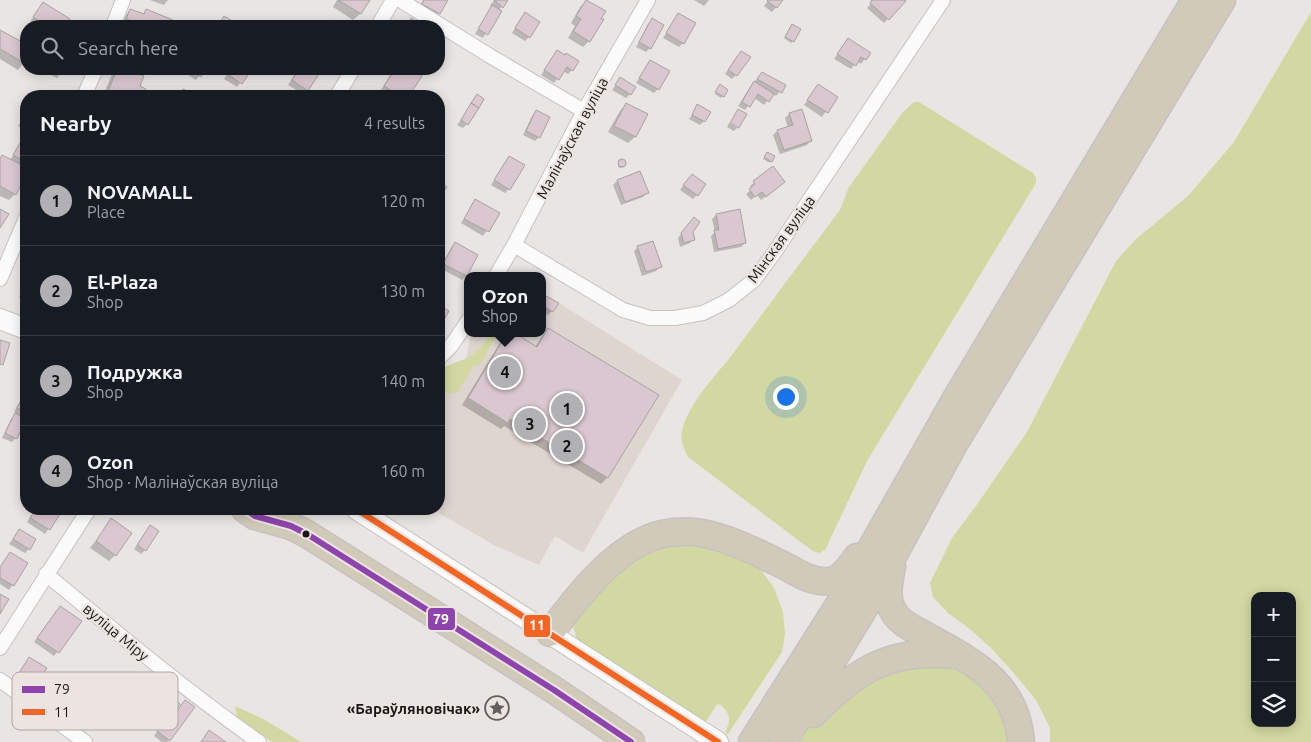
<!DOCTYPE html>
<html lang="en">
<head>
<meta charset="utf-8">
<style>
  :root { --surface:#171b24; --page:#20242c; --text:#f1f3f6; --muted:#9ea1a6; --line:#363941; --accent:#b1b0b2 }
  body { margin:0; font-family:Ubuntu,sans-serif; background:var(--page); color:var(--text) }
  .controls { position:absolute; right:15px; bottom:15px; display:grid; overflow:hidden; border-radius:10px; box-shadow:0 2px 12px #0003 }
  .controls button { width:45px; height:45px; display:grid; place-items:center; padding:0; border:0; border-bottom:1px solid var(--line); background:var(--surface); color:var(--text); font:25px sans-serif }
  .you { position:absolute; left:785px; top:396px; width:18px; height:18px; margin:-12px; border:4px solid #fff; border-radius:50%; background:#1a73e8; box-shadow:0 0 0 8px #1a73e833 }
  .badge { display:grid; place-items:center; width:32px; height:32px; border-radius:50%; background:var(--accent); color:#111; font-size:16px; font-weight:700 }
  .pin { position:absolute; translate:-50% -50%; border:2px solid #fff; box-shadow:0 1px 5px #0006 }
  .popup { position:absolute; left:464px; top:272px; width:82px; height:65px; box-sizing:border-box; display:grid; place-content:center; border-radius:10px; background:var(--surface); filter:drop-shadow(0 1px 4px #0005); font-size:16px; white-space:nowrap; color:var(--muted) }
  .popup b { font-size:19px; color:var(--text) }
  .popup::after { content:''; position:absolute; left:50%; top:100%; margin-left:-10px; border:10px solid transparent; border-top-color:var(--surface) }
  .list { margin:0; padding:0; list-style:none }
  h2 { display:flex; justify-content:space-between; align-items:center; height:65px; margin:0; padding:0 20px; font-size:21px }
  h2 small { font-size:16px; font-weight:400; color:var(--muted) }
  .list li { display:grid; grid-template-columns:32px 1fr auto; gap:15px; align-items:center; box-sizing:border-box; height:90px; padding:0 20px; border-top:1px solid var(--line) }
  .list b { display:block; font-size:19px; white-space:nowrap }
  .list p { margin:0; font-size:16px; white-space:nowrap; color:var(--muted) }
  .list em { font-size:16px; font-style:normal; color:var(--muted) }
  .icon { flex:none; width:28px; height:28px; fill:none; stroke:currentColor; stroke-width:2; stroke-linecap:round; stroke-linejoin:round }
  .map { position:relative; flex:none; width:1311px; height:742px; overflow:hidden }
  .search { position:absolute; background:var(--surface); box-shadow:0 2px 12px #0003; left:20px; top:20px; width:425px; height:55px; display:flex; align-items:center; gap:12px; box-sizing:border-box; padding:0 18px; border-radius:20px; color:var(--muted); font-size:19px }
  .panel { position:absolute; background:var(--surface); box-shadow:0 2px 12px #0003; left:20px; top:90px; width:425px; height:425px; border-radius:20px }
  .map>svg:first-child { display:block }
  .built { fill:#dfd5cf }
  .green { fill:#d2d8a1; fill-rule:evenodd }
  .shadow { fill:#0003 }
  .building { fill:#dac7cf; stroke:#a6a4a3 }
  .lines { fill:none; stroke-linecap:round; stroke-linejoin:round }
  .street-casing { stroke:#c5c2c0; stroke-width:16 }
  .secondary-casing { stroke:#c5c2c0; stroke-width:22 }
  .highway-casing { stroke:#c5c3c2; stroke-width:29 }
  .street { stroke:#fcfbfb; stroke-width:14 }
  .secondary { stroke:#fcfbfb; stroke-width:20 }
  .highway { stroke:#d1cab9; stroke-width:26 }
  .bus-1-casing { stroke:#ece4e0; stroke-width:10 }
  .bus-2-casing { stroke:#ece4e0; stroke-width:10 }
  .bus-1 { stroke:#8e44ad; stroke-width:6 }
  .bus-2 { stroke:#f26522; stroke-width:6 }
  .bus-dot { fill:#1a1716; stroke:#ece4e0; stroke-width:2 }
  .labels { text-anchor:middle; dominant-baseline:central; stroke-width:4.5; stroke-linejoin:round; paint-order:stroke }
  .street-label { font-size:15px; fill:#1a1716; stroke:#ece4e0 }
  .poi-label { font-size:15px; font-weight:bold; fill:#1a1716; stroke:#ece4e0; text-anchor:end }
  .key { fill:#ece4e0; stroke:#ada6a3; stroke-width:1 }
  .key-label { font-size:14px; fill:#1a1716 }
  .line-badge { stroke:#ece4e0; stroke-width:2 }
  .badge-label { font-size:14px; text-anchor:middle; font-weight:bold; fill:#fff }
</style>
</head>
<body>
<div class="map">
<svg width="1311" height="742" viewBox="0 0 1311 742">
  <rect width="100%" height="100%" fill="#e9e5e3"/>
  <path class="built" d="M543,293L682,380L583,553L555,536L539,565L494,545L432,509H439V404L467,356L471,333H542Z"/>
  <path class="green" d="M1311,12V742H1050V728L1036,700L1012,671L991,648L971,630L948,613L933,597L930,583L952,538L976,506L1027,432L1116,261L1136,239L1188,196L1234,142ZM1255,596H1292V723H1255Z
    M914,102H919L1033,173L1036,178V183L867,461L825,550L820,553L814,552L688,457C684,449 680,441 682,431C689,402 714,378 732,355C768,306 804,258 840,210L849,187L903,112Z
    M488,333H498L480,365L473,366L458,392L449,394L439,388V369L470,357L486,342Z
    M680,539L746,557L761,570L774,588L783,612L785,634L782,652L728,734L725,732C731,722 731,714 721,705L717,704L705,723L577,640L572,623L627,560Z
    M902,664H954L971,673L1002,709L1011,742H799L813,718L825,707Z
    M235,706L265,720L301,742H272L237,718Z"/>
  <path class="shadow" d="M150,0H168L164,5Z
    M337,0H368L360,14L353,20L333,7Z
    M423,0H447L435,17L419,8Z
    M494,0H507L499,10L500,11L483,38L475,34L492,7L490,6Z
    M694,0H709L704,6Z
    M769,0H782L772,12L764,6Z
    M874,0H902L904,2L884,23L867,8Z
    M587,1L589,41L583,47L568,38L575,26L571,23L580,7Z
    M43,3L68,20L64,26H36L30,22Z
    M130,11L142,15L146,11L171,21L169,26H132L123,23L126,15Z
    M679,14L683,43L679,47L663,38Z
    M521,18L529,37L525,41L512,33Z
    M652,20L650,48L646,52L636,47L648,24Z
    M790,27L793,41L791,43L784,38Z
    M0,31L26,46V60L18,70L0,59Z
    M848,40L869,53L861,64L857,61L851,69L834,59Z
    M554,56L572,70L568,74L563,71L554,83L541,75Z
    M737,56L736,75L732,79L725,74Z
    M650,61L658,89L654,93L636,83Z
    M39,69H64L57,78Z
    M117,69H122L143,77L139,87L145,89L142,96H103L112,74Z
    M191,69H204L196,80L188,75Z
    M230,69H251L237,87L224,79Z
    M298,69H321L303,94L288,85Z
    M394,69H408L420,77L408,96H384L379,93Z
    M762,73L784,86L776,96L772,94L764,105L754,98L745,110L738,106L750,87Z
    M620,79L630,94L626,98L612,90Z
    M818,85L836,97L822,117L804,105Z
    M719,88L727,90L721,98L715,94Z
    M472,104L467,124L463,128L457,125Z
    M626,104L646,115L635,137L628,143L608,132L620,111Z
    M698,106L704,121L700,125L689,119Z
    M801,110L811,140L807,145L780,154L773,135L777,131L788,127L785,118L789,114Z
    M537,111L539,137L535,141L523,135L532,116Z
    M26,114V132L18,126Z
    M729,123L737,128L734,131L727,127Z
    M23,140L26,142L24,146L26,147V173L15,194L9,200L0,196V159L2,156L10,160Z
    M766,155L771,161L770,163L763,159Z
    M509,157V189L505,193L491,185Z
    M618 165a3 3 0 1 1 6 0a3 3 0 1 1-6 0Z
    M773,167L779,186L761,200L757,195L751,200L746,194L752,189L750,186Z
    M640,173L647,193L643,197L621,205L613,185L617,181Z
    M688,179L697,195L693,199L680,190Z
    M476,200L498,213L483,236L461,223Z
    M716,215L745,243L741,247L714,252L711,236L715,232L712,219Z
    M690,223L694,239L690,243L680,247L678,238Z
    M455,244L477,255L466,276L462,280L440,268L451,248Z
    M638,247L660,267L656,271L642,276L634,251Z
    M26,281V301L19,297Z
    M542,295L552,311L548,315L542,312Z
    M548,330L657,396L607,478L601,484L504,426L501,429L462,405L503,338L508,333L535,347L542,336Z
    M26,390V419L16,438L12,442L2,438L11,419L16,413L14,412Z
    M35,509H62L45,534L27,522Z
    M112,520L115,555L109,561L90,548Z
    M150,527L145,550L141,554L134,549Z
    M19,530L29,549L25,553L9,544Z
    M10,553L27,564L9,590L0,584V567Z
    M56,611L80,621L54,656L34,642Z
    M29,658L46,668L32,688L16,677Z
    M121,694L133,702L119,721L107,713Z
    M171,699L178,704L173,711L165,706Z
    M185,701L169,740L167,742H162L154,736L160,727L167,725Z"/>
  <path class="building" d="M338,0H370L361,14Z
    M424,0H448L440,14L422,4Z
    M494,0H508L503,8Z
    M586,0L606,11L601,19H604L590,42L573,31L581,19L576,16Z
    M768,0H783L777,8L767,1Z
    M872,0H904L906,1L889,20L870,3Z
    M43,2L70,19L66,26H46L33,17Z
    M492,5L502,11L488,35L478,29Z
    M130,9L144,14L146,9L173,20L170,26H139L140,24L126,19Z
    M525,12L540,22L530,38L515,28Z
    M678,13L696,23L684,44L666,33Z
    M224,16L236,23L235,26H218Z
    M411,18L423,26H406Z
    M652,18L664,25L651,49L639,42Z
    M330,20L341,26H326Z
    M792,24L801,29L794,42L785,37Z
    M0,30L26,44V64L0,49Z
    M848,38L871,53L866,60L861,57L856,66L837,54Z
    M557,50L565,55L566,53L579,61L573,71L567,67L559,80L544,70Z
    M741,51L751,57L737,76L728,70Z
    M650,60L670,71L659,90L639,78Z
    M50,69H65L62,75Z
    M117,69H126L144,76L140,86L146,89L143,96H111L107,94Z
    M192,69H206L201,77L191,71Z
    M231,69H252L242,84L227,74Z
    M299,69H322L308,91L292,80Z
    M395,69H410L422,76L409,96H400L384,86Z
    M762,72L786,85L782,93L757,79Z
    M620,77L636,87L631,95L615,85Z
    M754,81L774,94L769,102L758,94L750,107L742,102Z
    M720,84L728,90L724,97L715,92Z
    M818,84L838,97L828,113L807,100Z
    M183,89L198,96H179Z
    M477,94L484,99L479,108L471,103Z
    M471,103L479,108L468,125L461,120Z
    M626,103L648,114L636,137L614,126Z
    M697,104L711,112L705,122L692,115Z
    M738,109L747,114L739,128L730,123Z
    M802,109L812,141L784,150L777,130L793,125L789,113Z
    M536,110L550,117L540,138L526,131Z
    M439,113L445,117L439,128Z
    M23,138L26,140V162L13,155Z
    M767,152L775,156L772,162L764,157Z
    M2,155L26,167V175L16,195L0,186V159Z
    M509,156L525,165L510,190L494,180Z
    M618 163a4 4 0 1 1 8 0a4 4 0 1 1-8 0Z
    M773,166L785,182L766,197L762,192L755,197L749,189L755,184L753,181Z
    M640,171L649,193L625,202L617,180Z
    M692,174L706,184L698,196L683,185Z
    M439,182L447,187L443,192L439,189Z
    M475,199L500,213L489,232L464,219Z
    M0,209L9,214L0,228Z
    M740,209L746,243L718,249L714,230H719L716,214Z
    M694,217L700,222L693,232L695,240L684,243L681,233Z
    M653,241L662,267L646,272L637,246Z
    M455,242L478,255L467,276L443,264Z
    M542,294L559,303L553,312L542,305Z
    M439,305L449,311L440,327L439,326Z
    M548,328L659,395L608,478L510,419L508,423L468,398L507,333H515L537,347Z
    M0,340L10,343L3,365L0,364Z
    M26,392V413L17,408Z
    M15,413L26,419L17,439L5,433Z
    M36,509H63L50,530L30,518Z
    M111,518L132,533L116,556L96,541Z
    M150,525L159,531L146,551L137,545Z
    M19,529L36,539L30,550L13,539Z
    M10,552L28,563L14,586L0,578V567Z
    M0,594L9,599L0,614Z
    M60,606L82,621L59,653L37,638Z
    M29,657L47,668L37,684L19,673Z
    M121,692L135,701L124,718L110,709Z
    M170,697L180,704L175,710L165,704Z
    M185,700L195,707L170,741L157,731L164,721L167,724Z
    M209,730L226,742H201Z"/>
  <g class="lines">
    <g class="street-casing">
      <path id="street" d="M400,0L490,56L584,111
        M113,26L123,0
        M378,26L393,0
        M84,96L96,69
        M337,96L353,69
        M514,245L623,310L650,318H675L703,313L729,300L754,280L774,253L943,0
        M496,276L514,245L584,111L648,0
        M0,279L26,218
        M439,358L451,346L468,321
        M46,574C116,632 185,690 259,742
        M0,648L89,509
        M0,680L85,742"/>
    </g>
    <g class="secondary-casing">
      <path id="secondary" d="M0,319L26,329
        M356,509L718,742"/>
    </g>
    <g class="highway-casing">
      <path id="highway" d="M245,509L255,516L291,526L307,534L554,690L631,742
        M892,566C890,578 886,591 890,604C895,620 909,627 923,634C970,661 1016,680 1021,742
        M550,633C574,601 609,555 647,539C696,518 743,546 787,567C799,574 814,583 829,581C842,580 850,566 857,557
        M813,714C856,670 891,648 954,655
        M752,742L840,603L957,397L1195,0
        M783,742L868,602L954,444L1222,0"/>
    </g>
    <use href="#street" class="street"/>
    <use href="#secondary" class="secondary"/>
    <use href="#highway" class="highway"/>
    <g class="bus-1-casing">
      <path id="bus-1" d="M245,509L255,516L291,526L307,534L554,690L631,742"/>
    </g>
    <g class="bus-2-casing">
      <path id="bus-2" d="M356,509L718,742"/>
    </g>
    <use href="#bus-1" class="bus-1"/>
    <use href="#bus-2" class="bus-2"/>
  </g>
  <defs>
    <g id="sight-ring" transform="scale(1.25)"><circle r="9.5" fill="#ece4e0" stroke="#625f5e" stroke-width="1.5"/><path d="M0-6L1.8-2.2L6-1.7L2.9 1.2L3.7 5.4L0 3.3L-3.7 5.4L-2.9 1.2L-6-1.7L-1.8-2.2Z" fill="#625f5e"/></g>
  </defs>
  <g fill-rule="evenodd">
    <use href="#sight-ring" x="497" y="708"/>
  </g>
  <circle class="bus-dot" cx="306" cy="534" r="4.5"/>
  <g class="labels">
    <g class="street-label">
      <text transform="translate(572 138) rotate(-62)">Малінаўская вуліца</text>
      <text transform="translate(781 239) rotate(-54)">Мінская вуліца</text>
      <text transform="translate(116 632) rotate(40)">вуліца Міру</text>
    </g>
    <g class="poi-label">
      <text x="480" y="708">«Бараўляновічак»</text>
    </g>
  </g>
  <rect x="12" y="672" width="166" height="58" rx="8" class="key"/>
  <rect x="22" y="686" width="23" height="7" fill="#8e44ad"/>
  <rect x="22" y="709" width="23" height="6" fill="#f26522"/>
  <g class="key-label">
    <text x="54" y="694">79</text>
    <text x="54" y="717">11</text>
  </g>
  <g class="line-badge">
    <rect x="427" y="607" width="29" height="24" rx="5" fill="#8e44ad"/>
    <rect x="523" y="614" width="28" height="24" rx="5" fill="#f26522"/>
  </g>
  <g class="badge-label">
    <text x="441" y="624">79</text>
    <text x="537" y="630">11</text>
  </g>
</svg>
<div class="controls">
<button>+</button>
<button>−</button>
<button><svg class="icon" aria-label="layers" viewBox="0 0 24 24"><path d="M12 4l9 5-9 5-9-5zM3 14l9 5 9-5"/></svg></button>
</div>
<div class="you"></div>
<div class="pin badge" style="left:567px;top:409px">1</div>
<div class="pin badge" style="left:567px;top:446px">2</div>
<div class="pin badge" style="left:530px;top:424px">3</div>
<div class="pin badge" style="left:505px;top:372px">4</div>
<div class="popup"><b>Ozon</b>Shop</div>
<div class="search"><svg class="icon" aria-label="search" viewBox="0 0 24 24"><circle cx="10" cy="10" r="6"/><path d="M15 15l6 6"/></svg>Search here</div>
<section class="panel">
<h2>Nearby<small>4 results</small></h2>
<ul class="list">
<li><span class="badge">1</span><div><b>NOVAMALL</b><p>Place</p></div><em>120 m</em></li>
<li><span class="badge">2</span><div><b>El-Plaza</b><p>Shop</p></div><em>130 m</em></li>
<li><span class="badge">3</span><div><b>Подружка</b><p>Shop</p></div><em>140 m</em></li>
<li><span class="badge">4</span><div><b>Ozon</b><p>Shop · Малінаўская вуліца</p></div><em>160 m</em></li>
</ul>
</section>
</div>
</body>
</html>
